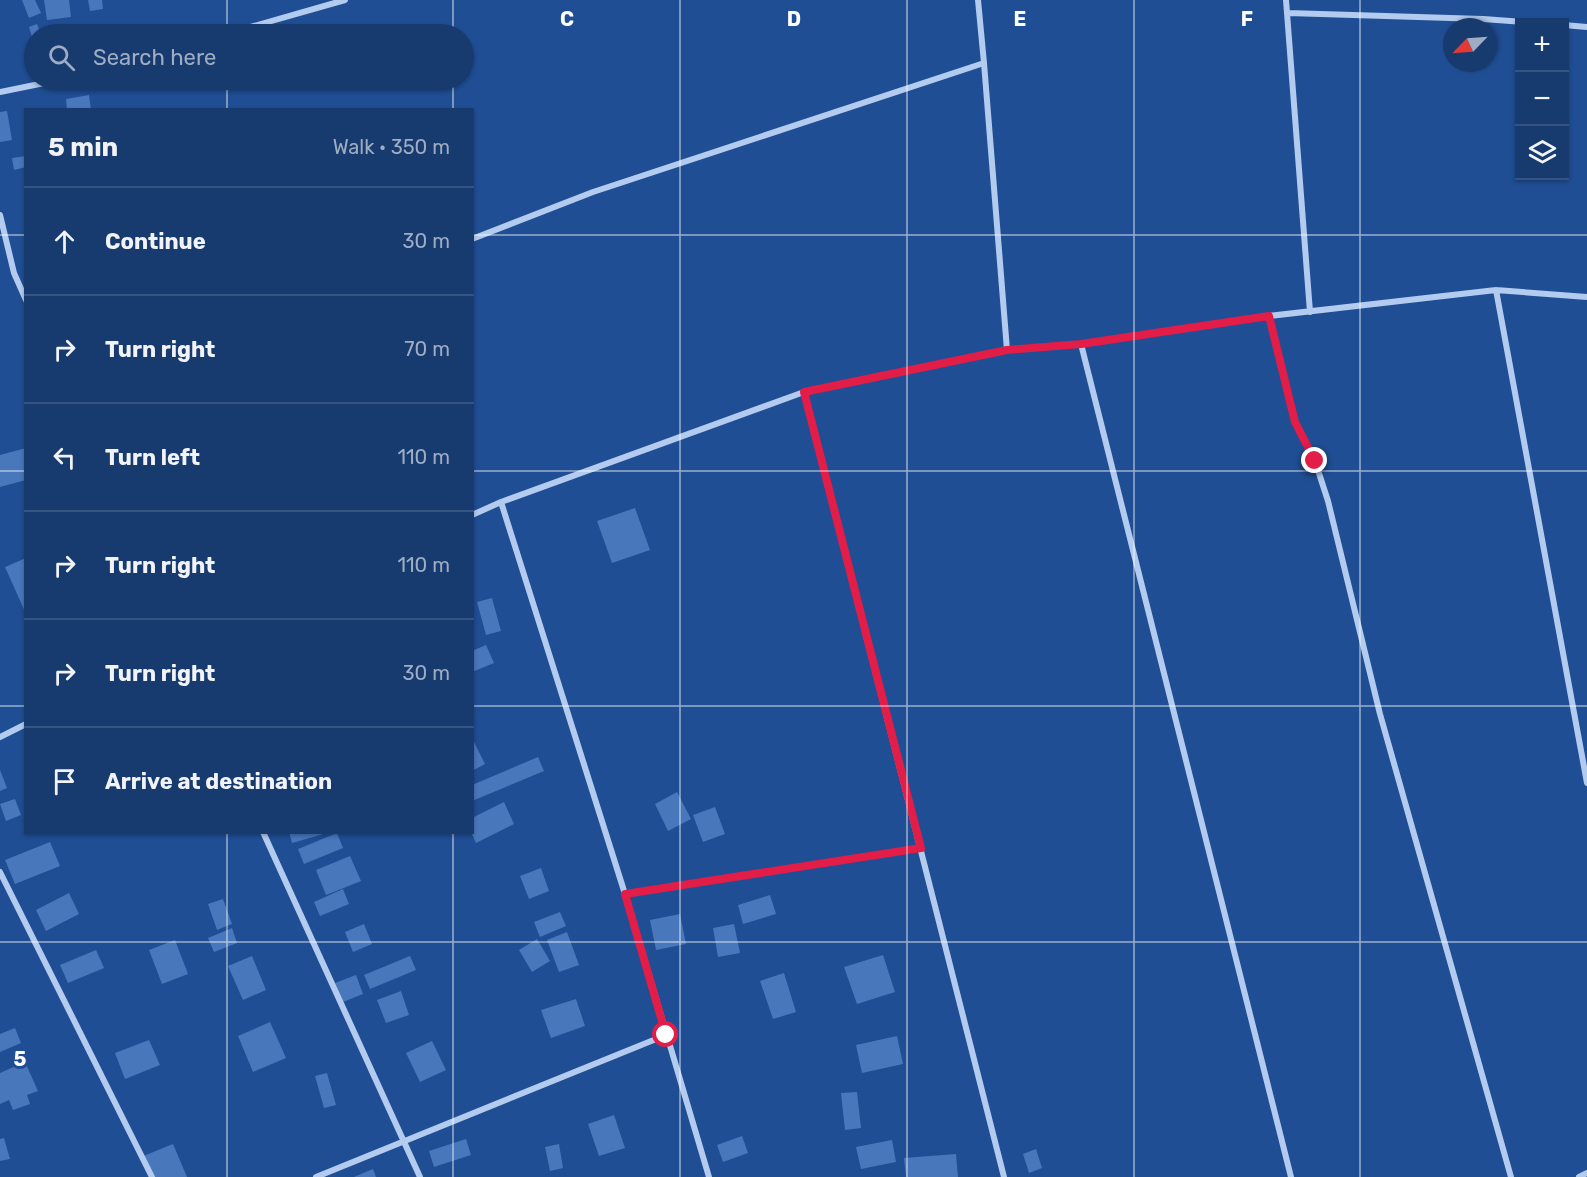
<!DOCTYPE html>
<html lang="en">
<head>
<meta charset="utf-8">
<style>
  :root { --surface:#173a6f; --page:#244577; --text:#f1f3f6; --muted:#9eadc3; --line:#365482 }
  body { margin:0; font-family:Rubik,sans-serif; background:var(--page); color:var(--text) }
  .controls { position:absolute; right:18px; top:18px; display:grid; overflow:hidden; border-radius:0px; box-shadow:0 2px 4px #0004 }
  .controls button { width:54px; height:54px; display:grid; place-items:center; padding:0; border:0; border-bottom:2px solid var(--line); background:var(--surface); color:var(--text); font:30px sans-serif }
  .compass { position:absolute; left:1443px; top:18px; width:54px; height:54px; border-radius:50%; background:var(--surface); box-shadow:0 2px 4px #0004; rotate:245deg }
  .stop { position:absolute; width:18px; height:18px; margin:-14px; border:4px solid #e11d48; border-radius:50%; background:#fff }
  .stop.end { background:#e11d48; border-color:#fff; box-shadow:0 2px 6px #0008 }
  .list { margin:0; padding:0; list-style:none }
  h2 { display:flex; justify-content:space-between; align-items:center; height:78px; margin:0; padding:0 24px; font-size:26px }
  h2 small { font-size:20px; font-weight:400; color:var(--muted) }
  .list li { display:grid; grid-template-columns:39px 1fr auto; gap:18px; align-items:center; box-sizing:border-box; height:108px; padding:0 24px; border-top:2px solid var(--line) }
  .list b { display:block; font-size:22px; white-space:nowrap }
  .list em { font-size:20px; font-style:normal; color:var(--muted) }
  .icon { flex:none; width:33px; height:33px; fill:none; stroke:currentColor; stroke-width:2; stroke-linecap:round; stroke-linejoin:round }
  .map { position:relative; flex:none; width:1587px; height:1177px; overflow:hidden }
  .search { position:absolute; background:var(--surface); box-shadow:0 2px 4px #0004; left:24px; top:24px; width:450px; height:66px; display:flex; align-items:center; gap:15px; box-sizing:border-box; padding:0 21px; border-radius:33px; color:var(--muted); font-size:22px }
  .panel { position:absolute; background:var(--surface); box-shadow:0 2px 4px #0004; left:24px; top:108px; width:450px; height:726px; border-radius:0px }
  .map>svg:first-child { display:block }
  .building { fill:#4877bb }
  .lines { fill:none; stroke-linecap:round; stroke-linejoin:round }
  .street { stroke:#b2cbee; stroke-width:6 }
  .route { stroke:#e11d48; stroke-width:8 }
  .grid { fill:none; stroke:#fff; stroke-width:1.5; stroke-opacity:0.55 }
  .grid-label { font-size:20px; text-anchor:middle; font-weight:bold; fill:#fff; stroke:#1f4e94; stroke-width:6; stroke-linejoin:round; paint-order:stroke }
</style>
</head>
<body>
<div class="map">
<svg width="1587" height="1177" viewBox="0 0 1587 1177">
  <rect width="100%" height="100%" fill="#1f4e94"/>
  <path class="building" d="M22,0H35L41,13L29,18Z
    M44,0H69L71,17L47,20Z
    M88,0H102L103,9L90,11Z
    M37,24L41,34H34V43L29,27Z
    M89,95L91,110H67L66,99Z
    M7,111L12,140L0,142V112Z
    M26,156V167L14,170L12,158Z
    M26,448V480L0,487V455Z
    M635,508L650,550L612,563L597,521Z
    M26,558V614L5,567Z
    M492,598L501,631L486,635L477,602Z
    M486,645L494,663L472,672V651Z
    M472,738L485,764L472,771Z
    M538,757L544,771L472,801V785Z
    M0,770L7,788L0,791Z
    M677,792L691,819L668,831L655,804Z
    M15,799L21,815L6,821L0,804Z
    M504,802L514,824L476,843L471,832H472V818Z
    M715,807L725,834L703,842L693,815Z
    M289,832H327V833L292,843Z
    M337,833L343,848L304,864L298,849Z
    M50,842L60,866L15,884L5,860Z
    M350,856L361,881L326,895L316,870Z
    M541,868L549,891L529,899L520,876Z
    M343,889L349,904L320,916L314,902Z
    M69,893L79,914L46,931L36,910Z
    M770,895L776,914L743,924L738,905Z
    M223,899L232,924L217,930L208,904Z
    M560,912L566,926L540,937L534,922Z
    M680,914L686,944L656,950L650,920Z
    M364,924L372,944L353,952L345,932Z
    M734,924L740,953L718,957L713,928Z
    M232,928L237,943L214,952L208,938Z
    M567,932L579,965L559,972L547,940Z
    M537,939L550,961L532,972L519,950Z
    M175,940L188,974L162,984L149,950Z
    M96,950L104,968L68,983L60,965Z
    M883,955L895,992L857,1004L844,967Z
    M252,956L266,990L243,1000L228,966Z
    M410,956L416,970L370,989L364,975Z
    M784,973L796,1012L773,1019L760,981Z
    M356,975L363,994L343,1002L335,983Z
    M401,991L409,1015L386,1023L377,1000Z
    M576,999L585,1026L551,1038L541,1010Z
    M270,1022L286,1058L253,1072L238,1036Z
    M15,1028L21,1043L0,1052V1034Z
    M897,1036L903,1064L862,1073L856,1045Z
    M149,1040L160,1065L125,1079L115,1053Z
    M432,1041L446,1070L420,1082L406,1053Z
    M25,1062L38,1091L27,1095L30,1104L13,1110L9,1100L0,1104V1073Z
    M327,1073L336,1105L324,1108L315,1076Z
    M857,1092L861,1128L845,1130L841,1093Z
    M614,1115L625,1148L599,1156L588,1124Z
    M742,1136L748,1153L723,1162L717,1145Z
    M4,1138L10,1159L0,1161V1139Z
    M466,1139L471,1155L434,1167L429,1151Z
    M892,1140L896,1162L861,1169L856,1147Z
    M173,1144L187,1177H150L141,1157Z
    M559,1144L563,1168L550,1171L545,1147Z
    M1036,1149L1042,1168L1029,1173L1023,1154Z
    M956,1154L958,1177H906L904,1158Z
    M373,1169L376,1177H354Z"/>
  <g class="lines">
    <path class="street" d="M978,0L984,63L1007,350
      M1286,0L1310,312
      M1288,13L1483,19L1524,22
      M1564,25L1587,27
      M226,34L345,0
      M0,92L59,80
      M0,215L14,273L26,300
      M472,239L593,192L984,63
      M1496,290L1587,783
      M1269,316L1295,422L1315,461L1328,501L1380,714L1511,1177
      M1081,344L1291,1177
      M804,392L1004,1177
      M501,502L625,894L709,1177
      M472,515L501,502L804,392L1007,350L1081,344L1269,316L1496,290L1587,297
      M0,737L26,724
      M263,832L420,1177
      M0,872L152,1177
      M625,894L921,848
      M316,1177L666,1035
      M1579,1177L1587,1173"/>
  </g>
  <g class="lines">
    <path class="route" d="M666,1035L625,894L921,848L804,392L1007,350L1081,344L1269,316L1295,422L1315,461"/>
  </g>
  <path class="grid" d="M227,0V34M453,0V34M680,0V1177M907,0V1177M1134,0V1177M1360,0V1177M227,80V110M453,80V110M0,235H26M472,235H1587M0,471H26M472,471H1587M0,706H26M472,706H1587M227,832V1177M453,832V1177M0,942H1587"/>
  <g class="grid-label">
    <text x="567" y="26">C</text>
    <text x="794" y="26">D</text>
    <text x="1020" y="26">E</text>
    <text x="1247" y="26">F</text>
    <text x="20" y="1066">5</text>
  </g>
</svg>
<div class="controls">
<button>+</button>
<button>−</button>
<button><svg class="icon" aria-label="layers" viewBox="0 0 24 24"><path d="M12 4l9 5-9 5-9-5zM3 14l9 5 9-5"/></svg></button>
</div>
<svg class="compass" viewBox="-18 -18 36 36"><path d="M0-13l5 13h-10z" fill="#e53935"/><path d="M0 13l5-13h-10z" fill="#9eadc3"/></svg>
<div class="stop" style="left:666px;top:1035px"></div>
<div class="stop end" style="left:1315px;top:461px"></div>
<div class="search"><svg class="icon" aria-label="search" viewBox="0 0 24 24"><circle cx="10" cy="10" r="6"/><path d="M15 15l6 6"/></svg>Search here</div>
<section class="panel">
<h2>5 min<small>Walk · 350 m</small></h2>
<ul class="list">
<li><svg class="icon" aria-label="ahead" viewBox="0 0 24 24"><path d="M12 20V5M6 11l6-6 6 6"/></svg><div><b>Continue</b></div><em>30 m</em></li>
<li><svg class="icon" aria-label="right" viewBox="0 0 24 24"><path d="M7 20v-9h11M14 6l5 5-5 5"/></svg><div><b>Turn right</b></div><em>70 m</em></li>
<li><svg class="icon" aria-label="left" viewBox="0 0 24 24"><path d="M17 20v-9H6M10 6l-5 5 5 5"/></svg><div><b>Turn left</b></div><em>110 m</em></li>
<li><svg class="icon" aria-label="right" viewBox="0 0 24 24"><path d="M7 20v-9h11M14 6l5 5-5 5"/></svg><div><b>Turn right</b></div><em>110 m</em></li>
<li><svg class="icon" aria-label="right" viewBox="0 0 24 24"><path d="M7 20v-9h11M14 6l5 5-5 5"/></svg><div><b>Turn right</b></div><em>30 m</em></li>
<li><svg class="icon" aria-label="arrive" viewBox="0 0 24 24"><path d="M6 21V4h12l-3 4 3 4H6"/></svg><div><b>Arrive at destination</b></div></li>
</ul>
</section>
</div>
</body>
</html>
